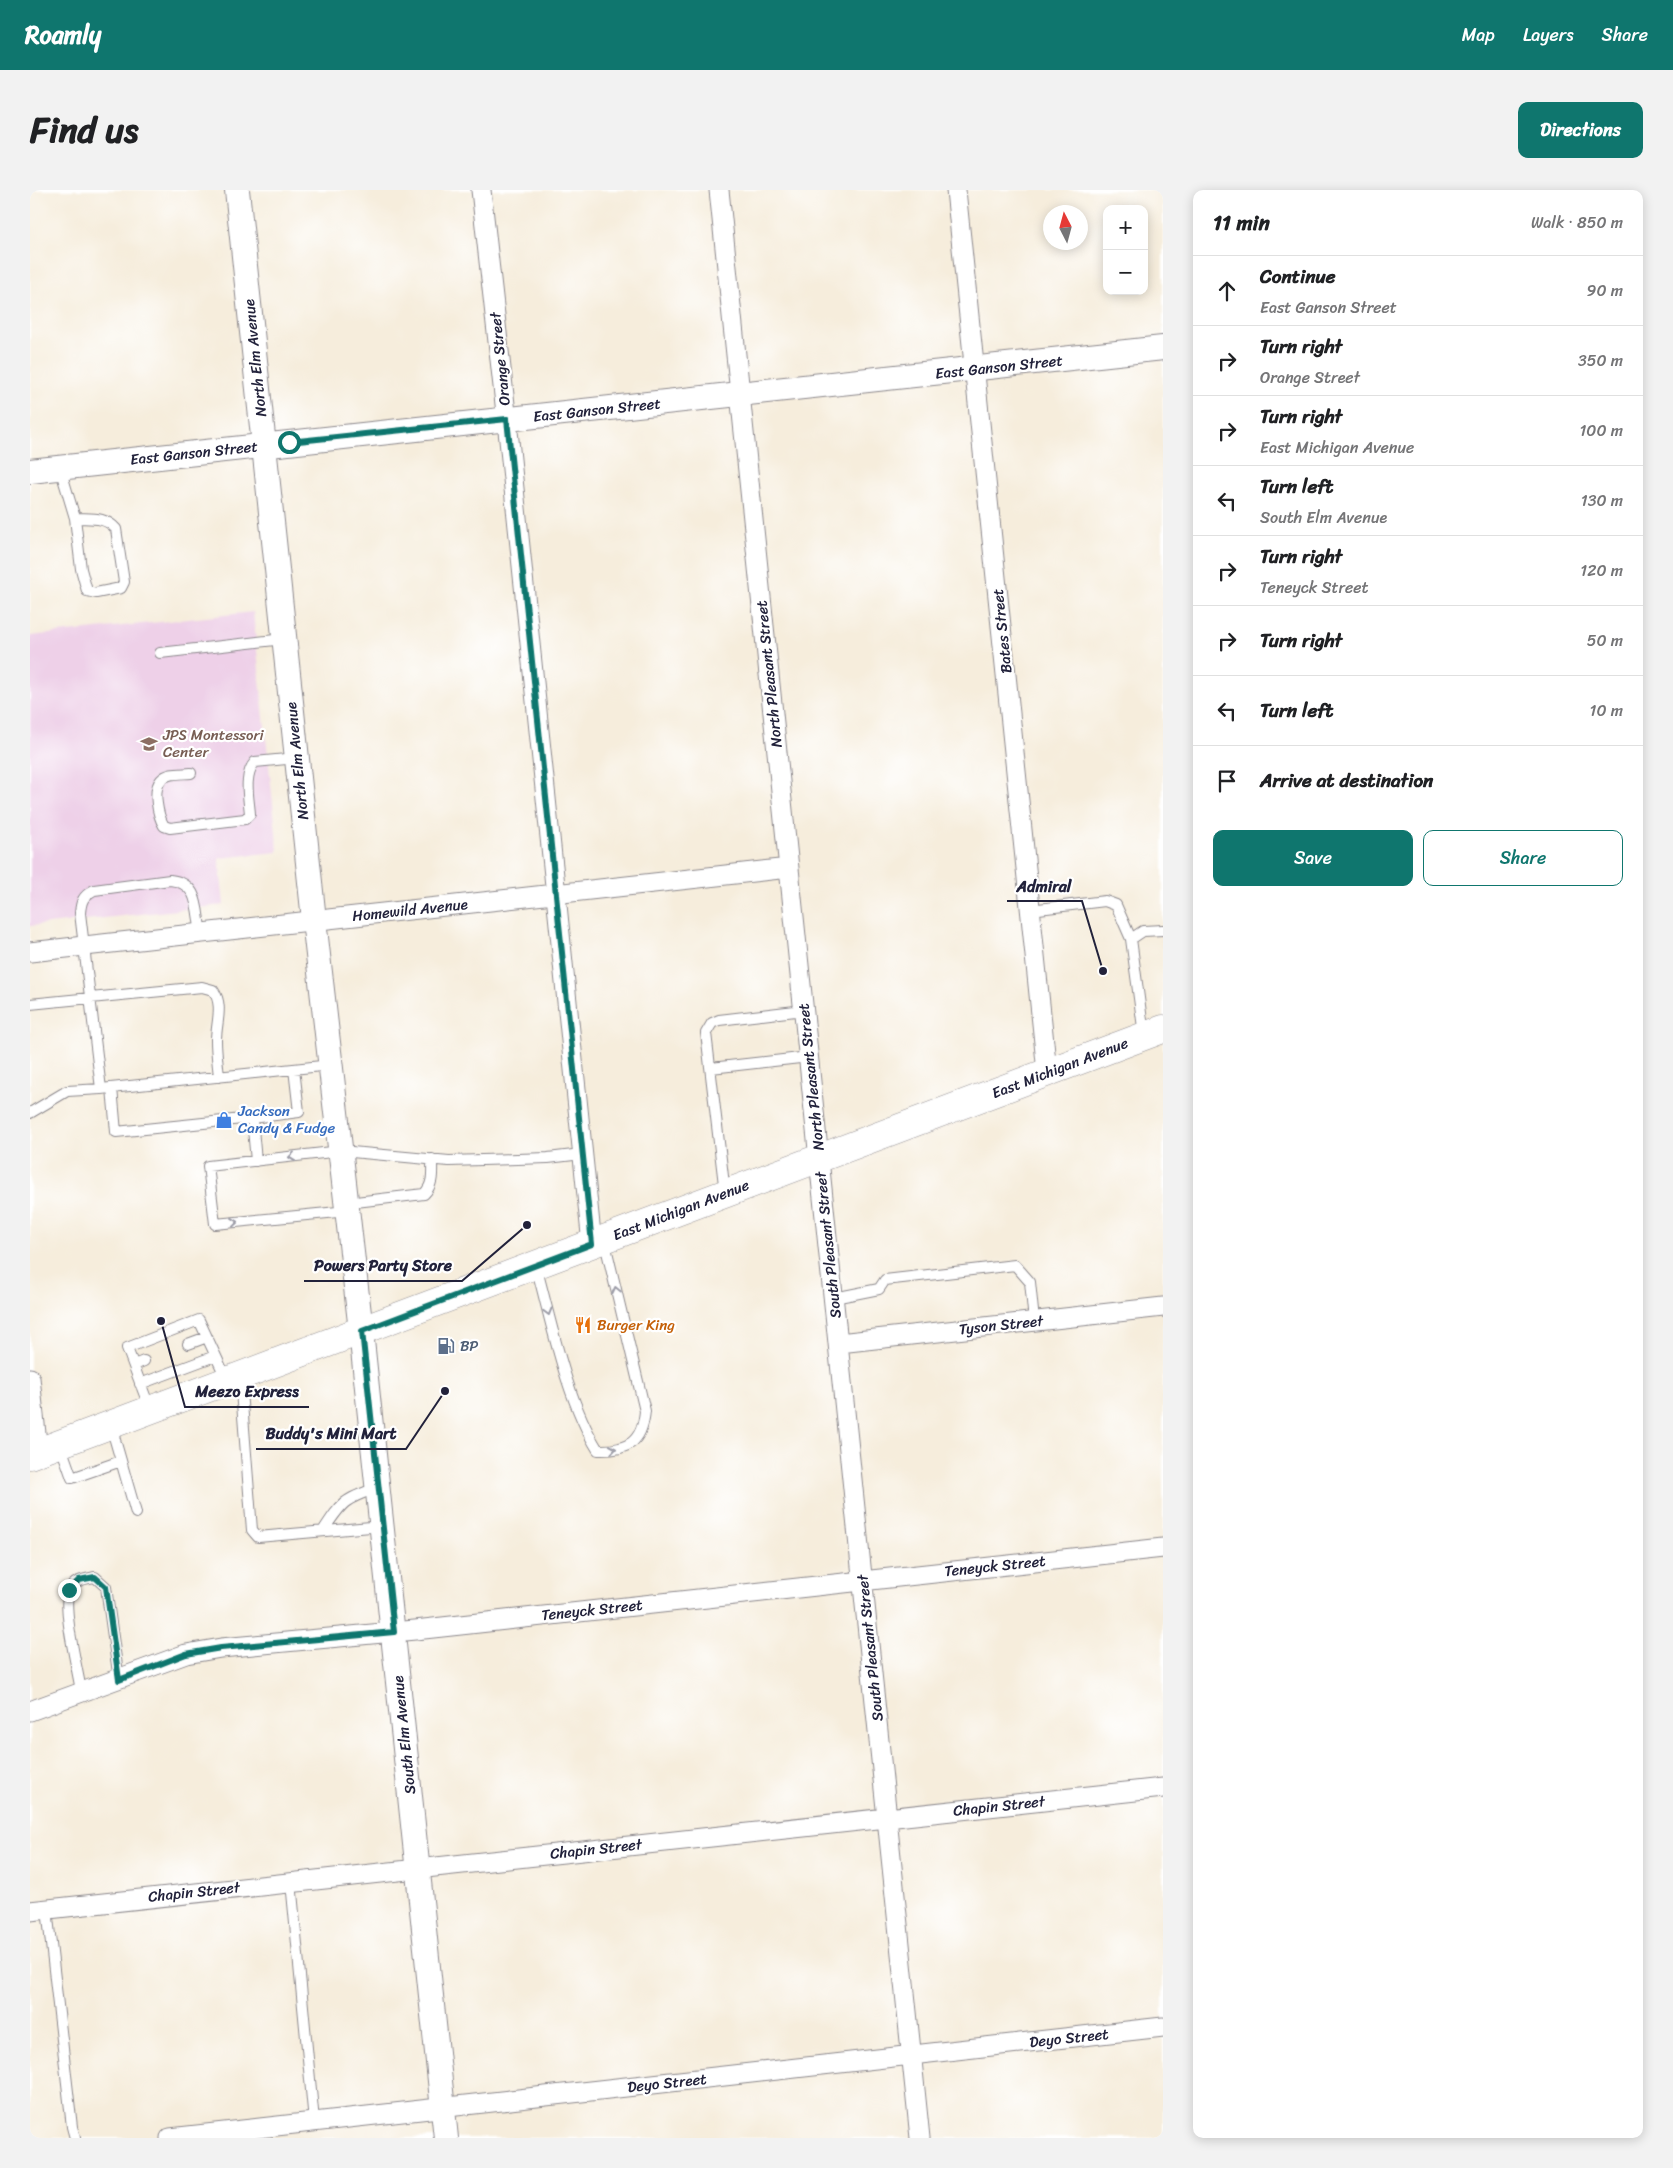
<!DOCTYPE html>
<html lang="en">
<head>
<meta charset="utf-8">
<style>
  :root { --surface:#fff; --page:#f2f2f2; --text:#202124; --muted:#757577; --line:#e0e0e0; --accent:#0f766e }
  body { margin:0; font-family:Sriracha,sans-serif; background:var(--page); color:var(--text) }
  .controls { position:absolute; right:15px; top:15px; display:grid; overflow:hidden; border-radius:10px; box-shadow:0 2px 12px #0003 }
  .controls button { width:45px; height:45px; display:grid; place-items:center; padding:0; border:0; border-bottom:1px solid var(--line); background:var(--surface); color:var(--text); font:25px sans-serif }
  .compass { position:absolute; left:1013px; top:15px; width:45px; height:45px; border-radius:50%; background:var(--surface); box-shadow:0 2px 12px #0003; rotate:354deg }
  .stop { position:absolute; width:15px; height:15px; margin:-11px; border:4px solid #0f766e; border-radius:50%; background:#fff }
  .stop.end { background:#0f766e; border-color:#fff; box-shadow:0 1px 5px #0008 }
  .list { margin:0; padding:0; list-style:none }
  h2 { display:flex; justify-content:space-between; align-items:center; height:65px; margin:0; padding:0 20px; font-size:21px }
  h2 small { font-size:16px; font-weight:400; color:var(--muted) }
  .list li { display:grid; grid-template-columns:32px 1fr auto; gap:15px; align-items:center; box-sizing:border-box; height:70px; padding:0 20px; border-top:1px solid var(--line) }
  .list b { display:block; font-size:19px; white-space:nowrap }
  .list p { margin:0; font-size:16px; white-space:nowrap; color:var(--muted) }
  .list em { font-size:16px; font-style:normal; color:var(--muted) }
  .actions { display:flex; gap:10px; padding:15px 20px }
  .actions a { flex:1; padding:11px 0; border:1px solid var(--accent); border-radius:10px; text-align:center; font-size:18px; color:var(--accent) }
  .actions .main { background:var(--accent); color:#fff }
  .icon { flex:none; width:28px; height:28px; fill:none; stroke:currentColor; stroke-width:2; stroke-linecap:round; stroke-linejoin:round }
  .map { position:relative; flex:none; width:1133px; height:1948px; overflow:hidden; border-radius:10px }
  header { display:flex; align-items:center; gap:30px; box-sizing:border-box; height:70px; padding:0 25px; background:var(--accent); color:#fff }
  header strong { font-size:24px }
  nav { display:flex; gap:28px; margin-inline-start:auto; font-size:18px }
  .intro { display:flex; align-items:center; justify-content:space-between; box-sizing:border-box; height:120px; padding:0 30px }
  h1 { margin:0; font-size:35px }
  .button { padding:12px 22px; border-radius:10px; background:var(--accent); color:#fff; font-size:18px; font-weight:700 }
  main { display:flex; gap:30px; padding:0 30px }
  aside { flex:1; background:var(--surface); border-radius:10px; box-shadow:0 2px 12px #0003 }
  .map>svg:first-child { display:block }
  .built { fill:#eed0e8 }
  .lines { fill:none; stroke-linecap:round; stroke-linejoin:round }
  .service-casing { stroke:#8c888c; stroke-width:12 }
  .minor-casing { stroke:#8c888c; stroke-width:21 }
  .tertiary-casing { stroke:#8c888c; stroke-width:26 }
  .primary-casing { stroke:#8c888c; stroke-width:29 }
  .service { stroke:#fff; stroke-width:10 }
  .minor { stroke:#fff; stroke-width:19 }
  .tertiary { stroke:#fff; stroke-width:24 }
  .primary { stroke:#fff; stroke-width:28 }
  .oneway { stroke:#9c9ca7 }
  .route { stroke:#0f766e; stroke-width:6 }
  .labels { text-anchor:middle; dominant-baseline:central; stroke-width:4.5; stroke-linejoin:round; paint-order:stroke }
  .street-label { font-size:15px; fill:#22223b; stroke:#fff }
  .education-label { font-size:15px; fill:#785e54; stroke:#fff; text-anchor:start }
  .shop-label { font-size:15px; fill:#366cbe; stroke:#fff; text-anchor:start }
  .food-label { font-size:15px; fill:#c56008; stroke:#fff; text-anchor:start }
  .service-label { font-size:15px; fill:#4e5e75; stroke:#fff; text-anchor:start }
  .leader { fill:none; stroke:#22223b; stroke-width:2 }
  .callout-dot { fill:#22223b; stroke:#fff; stroke-width:2 }
  .callout-label { font-size:16px; text-anchor:middle; font-weight:bold; fill:#22223b; stroke:#fff; stroke-width:4.5; stroke-linejoin:round; paint-order:stroke }
</style>
</head>
<body>
<header>
<strong>Roamly</strong>
<nav><a>Map</a><a>Layers</a><a>Share</a></nav>
</header>
<div class="intro"><h1>Find us</h1><a class="button">Directions</a></div>
<main>
<div class="map">
<svg width="1133" height="1948" viewBox="0 0 1133 1948">
  <rect width="100%" height="100%" fill="#fff"/>
  <filter id="ink" filterUnits="userSpaceOnUse"><feTurbulence type="fractalNoise" baseFrequency=".02" numOctaves="2"/><feDisplacementMap in="SourceGraphic" scale="10" xChannelSelector="R" yChannelSelector="G"/><feConvolveMatrix kernelMatrix="1 2 1 2 8 2 1 2 1" color-interpolation-filters="sRGB"/></filter>
  <filter id="wash" filterUnits="userSpaceOnUse"><feTurbulence type="fractalNoise" baseFrequency=".0096" numOctaves="4" result="noise"/><feDisplacementMap in="SourceGraphic" scale="20" xChannelSelector="R" yChannelSelector="G"/><feGaussianBlur stdDeviation="1.12" result="paint"/><feColorMatrix in="noise" values="0 0 0 0 0 0 0 0 0 0 0 0 0 0 0 0 0 1.4 0 .05"/><feComposite in="paint" operator="in"/></filter>
  <g filter="url(#wash)">
    <rect width="100%" height="100%" fill="#f6eddc"/>
    <path class="built" d="M223,422L248,662L189,668L194,715L0,736V446Z"/>
  </g>
  <g filter="url(#ink)">
    <g class="lines">
      <g class="service-casing">
        <path id="service" d="M30,278L45,328L51,379L57,401L66,403L91,398L94,392L86,339C75,326 61,329 45,328
          M130,463L254,449
          M161,583C152,584 138,582 131,590C122,600 128,626 134,636L140,638L215,629L220,624C219,609 213,585 225,572L267,568
          M1000,720L1075,711L1086,715L1101,749
          M171,743C166,719 170,693 140,690L64,700C53,706 51,711 50,723L71,899L301,875
          M0,814L172,797L183,800C194,815 186,833 186,850C186,863 188,875 189,887
          M1114,845L1101,749L1113,741L1133,740
          M681,878L779,867
          M82,898L86,942L222,928
          M0,923L37,901L71,899
          M226,971L222,928L269,922L264,879
          M695,1003L676,843L682,833L689,830L774,820
          M317,1013L394,1004C404,994 402,983 402,969
          M318,1021L185,1034L178,976L311,961L419,971L518,968L552,964
          M506,1076C522,1134 536,1209 568,1260C598,1261 612,1252 615,1221L574,1049
          M804,1108L849,1099L855,1090L985,1075L1000,1092L1004,1131
          M158,1154L177,1147
          M104,1175L114,1171
          M210,1188L222,1340L228,1347L352,1336
          M110,1194L185,1166
          M120,1219L97,1158L169,1130L197,1190
          M81,1236L106,1323
          M30,1254L42,1288L91,1271
          M293,1341C312,1312 314,1309 347,1298
          M51,1501C48,1481 32,1418 39,1401C43,1390 55,1389 65,1387L76,1397L89,1490
          M261,1692L284,1931
          M17,1719L42,1937L45,1948"/>
      </g>
      <g class="minor-casing">
        <path id="minor" d="M451,0L479,250L562,1054
          M689,0L890,1948
          M926,0L1017,882
          M0,762L759,678
          M809,1153L1133,1117
          M0,1188L8,1262
          M0,1521L156,1464L191,1458L385,1440L1133,1358
          M0,1721L1133,1598
          M140,1948L1133,1837"/>
      </g>
      <g class="tertiary-casing">
        <path id="tertiary" d="M207,0L284,730L331,1141L416,1948
          M0,281L1133,158"/>
      </g>
      <g class="primary-casing">
        <path id="primary" d="M0,1265L1133,839"/>
      </g>
      <use href="#service" class="service"/>
      <use href="#minor" class="minor"/>
      <use href="#tertiary" class="tertiary"/>
      <use href="#primary" class="primary"/>
    </g>
    <defs><path id="oneway-chevron" d="M-2-3.5L2.5 0L-2 3.5" fill="none" stroke-width="1.6" stroke-linecap="round" stroke-linejoin="round" transform="scale(1.25)"/></defs>
    <g class="oneway">
      <use href="#oneway-chevron" transform="translate(262 967) rotate(173)"/>
      <use href="#oneway-chevron" transform="translate(205 1032) rotate(-6)"/>
      <use href="#oneway-chevron" transform="translate(586 1100) rotate(-103)"/>
      <use href="#oneway-chevron" transform="translate(518 1122) rotate(75)"/>
      <use href="#oneway-chevron" transform="translate(583 1259) rotate(-9)"/>
    </g>
  </g>
  <g class="lines" filter="url(#ink)">
    <path class="route" d="M39,1400L49,1390L65,1387L76,1397L89,1490L156,1464L191,1458L364,1442L332,1141L562,1054L477,229L259,252"/>
  </g>
  <defs>
    <g id="school-bare" transform="scale(1.35)"><path d="M0-5L7-2L0 1L-7-2ZM-4 1L0 2.5L4 1V4Q0 6-4 4Z" fill="#8d6e63" stroke="#fff" stroke-width="2.5" paint-order="stroke"/></g>
    <g id="shop-bare" transform="scale(1.35)"><path d="M-5-2.5h2.3a2.7 3.5 0 0 1 5.4 0H5L5.5 6h-11ZM-1.5-2.5h3a1.5 2.3 0 0 0-3 0Z" fill="#3f7fe0" stroke="#fff" stroke-width="2.5" paint-order="stroke"/></g>
    <g id="restaurant-bare" transform="scale(1.35)"><path d="M-5-6h1v4h1v-4h1v4h1v-4h1v5L-1.5 .5V6h-2V.5L-5-1ZM5-6V6H3V1.5H1.5Q1.5-4 5-6Z" fill="#e8710a" stroke="#fff" stroke-width="2.5" paint-order="stroke"/></g>
    <g id="fuel-bare" transform="scale(1.35)"><path d="M-5.5-6h7V0h2V4h1.3V-2.5L3-4.5l.8-.8L6-3V5H2.5V1h-1V6h-7ZM-4.2-4.7v3.2H.2V-4.7Z" fill="#5c6f8a" stroke="#fff" stroke-width="2.5" paint-order="stroke"/></g>
  </defs>
  <g fill-rule="evenodd">
    <use href="#school-bare" x="119" y="554"/>
    <use href="#shop-bare" x="194" y="930"/>
    <use href="#restaurant-bare" x="553" y="1135"/>
    <use href="#fuel-bare" x="416" y="1156"/>
  </g>
  <g class="labels">
    <g class="street-label">
      <text transform="translate(225 168) rotate(-96)">North Elm Avenue</text>
      <text transform="translate(470 169) rotate(-96)">Orange Street</text>
      <text transform="translate(969 177) rotate(-6)">East Ganson Street</text>
      <text transform="translate(567 220) rotate(-6)">East Ganson Street</text>
      <text transform="translate(164 263) rotate(-6)">East Ganson Street</text>
      <text transform="translate(972 441) rotate(-96)">Bates Street</text>
      <text transform="translate(739 484) rotate(-96)">North Pleasant Street</text>
      <text transform="translate(267 571) rotate(-96)">North Elm Avenue</text>
      <text transform="translate(380 720) rotate(-6)">Homewild Avenue</text>
      <text transform="translate(1030 878) rotate(-21)">East Michigan Avenue</text>
      <text transform="translate(781 887) rotate(-96)">North Pleasant Street</text>
      <text transform="translate(651 1020) rotate(-21)">East Michigan Avenue</text>
      <text transform="translate(798 1055) rotate(-96)">South Pleasant Street</text>
      <text transform="translate(971 1135) rotate(-6)">Tyson Street</text>
      <text transform="translate(965 1376) rotate(-6)">Teneyck Street</text>
      <text transform="translate(562 1420) rotate(-6)">Teneyck Street</text>
      <text transform="translate(840 1458) rotate(-96)">South Pleasant Street</text>
      <text transform="translate(374 1545) rotate(-96)">South Elm Avenue</text>
      <text transform="translate(969 1616) rotate(-6)">Chapin Street</text>
      <text transform="translate(566 1659) rotate(-6)">Chapin Street</text>
      <text transform="translate(164 1702) rotate(-6)">Chapin Street</text>
      <text transform="translate(1039 1848) rotate(-6)">Deyo Street</text>
      <text transform="translate(637 1893) rotate(-6)">Deyo Street</text>
    </g>
    <g class="education-label">
      <text x="133" y="545">JPS Montessori<tspan x="133" dy="17">Center</tspan></text>
    </g>
    <g class="shop-label">
      <text x="208" y="921">Jackson<tspan x="208" dy="17">Candy &amp; Fudge</tspan></text>
    </g>
    <g class="food-label">
      <text x="567" y="1135">Burger King</text>
    </g>
    <g class="service-label">
      <text x="430" y="1156">BP</text>
    </g>
  </g>
  <path class="leader" d="M1073 781L1052 711H977M497 1035L432 1091H274M131 1131L155 1217H279M415 1201L376 1259H226"/>
  <g class="callout-dot">
    <circle cx="1073" cy="781" r="5"/>
    <circle cx="497" cy="1035" r="5"/>
    <circle cx="131" cy="1131" r="5"/>
    <circle cx="415" cy="1201" r="5"/>
  </g>
  <g class="callout-label">
    <text x="1014" y="702">Admiral</text>
    <text x="353" y="1081">Powers Party Store</text>
    <text x="217" y="1207">Meezo Express</text>
    <text x="301" y="1249">Buddy's Mini Mart</text>
  </g>
</svg>
<div class="controls">
<button>+</button>
<button>−</button>
</div>
<svg class="compass" viewBox="-18 -18 36 36"><path d="M0-13l5 13h-10z" fill="#e53935"/><path d="M0 13l5-13h-10z" fill="#757577"/></svg>
<div class="stop" style="left:259px;top:252px"></div>
<div class="stop end" style="left:39px;top:1400px"></div>
</div>
<aside>
<h2>11 min<small>Walk · 850 m</small></h2>
<ul class="list">
<li><svg class="icon" aria-label="ahead" viewBox="0 0 24 24"><path d="M12 20V5M6 11l6-6 6 6"/></svg><div><b>Continue</b><p>East Ganson Street</p></div><em>90 m</em></li>
<li><svg class="icon" aria-label="right" viewBox="0 0 24 24"><path d="M7 20v-9h11M14 6l5 5-5 5"/></svg><div><b>Turn right</b><p>Orange Street</p></div><em>350 m</em></li>
<li><svg class="icon" aria-label="right" viewBox="0 0 24 24"><path d="M7 20v-9h11M14 6l5 5-5 5"/></svg><div><b>Turn right</b><p>East Michigan Avenue</p></div><em>100 m</em></li>
<li><svg class="icon" aria-label="left" viewBox="0 0 24 24"><path d="M17 20v-9H6M10 6l-5 5 5 5"/></svg><div><b>Turn left</b><p>South Elm Avenue</p></div><em>130 m</em></li>
<li><svg class="icon" aria-label="right" viewBox="0 0 24 24"><path d="M7 20v-9h11M14 6l5 5-5 5"/></svg><div><b>Turn right</b><p>Teneyck Street</p></div><em>120 m</em></li>
<li><svg class="icon" aria-label="right" viewBox="0 0 24 24"><path d="M7 20v-9h11M14 6l5 5-5 5"/></svg><div><b>Turn right</b></div><em>50 m</em></li>
<li><svg class="icon" aria-label="left" viewBox="0 0 24 24"><path d="M17 20v-9H6M10 6l-5 5 5 5"/></svg><div><b>Turn left</b></div><em>10 m</em></li>
<li><svg class="icon" aria-label="arrive" viewBox="0 0 24 24"><path d="M6 21V4h12l-3 4 3 4H6"/></svg><div><b>Arrive at destination</b></div></li>
</ul>
<div class="actions"><a class="main">Save</a><a>Share</a></div>
</aside>
</main>
</body>
</html>
